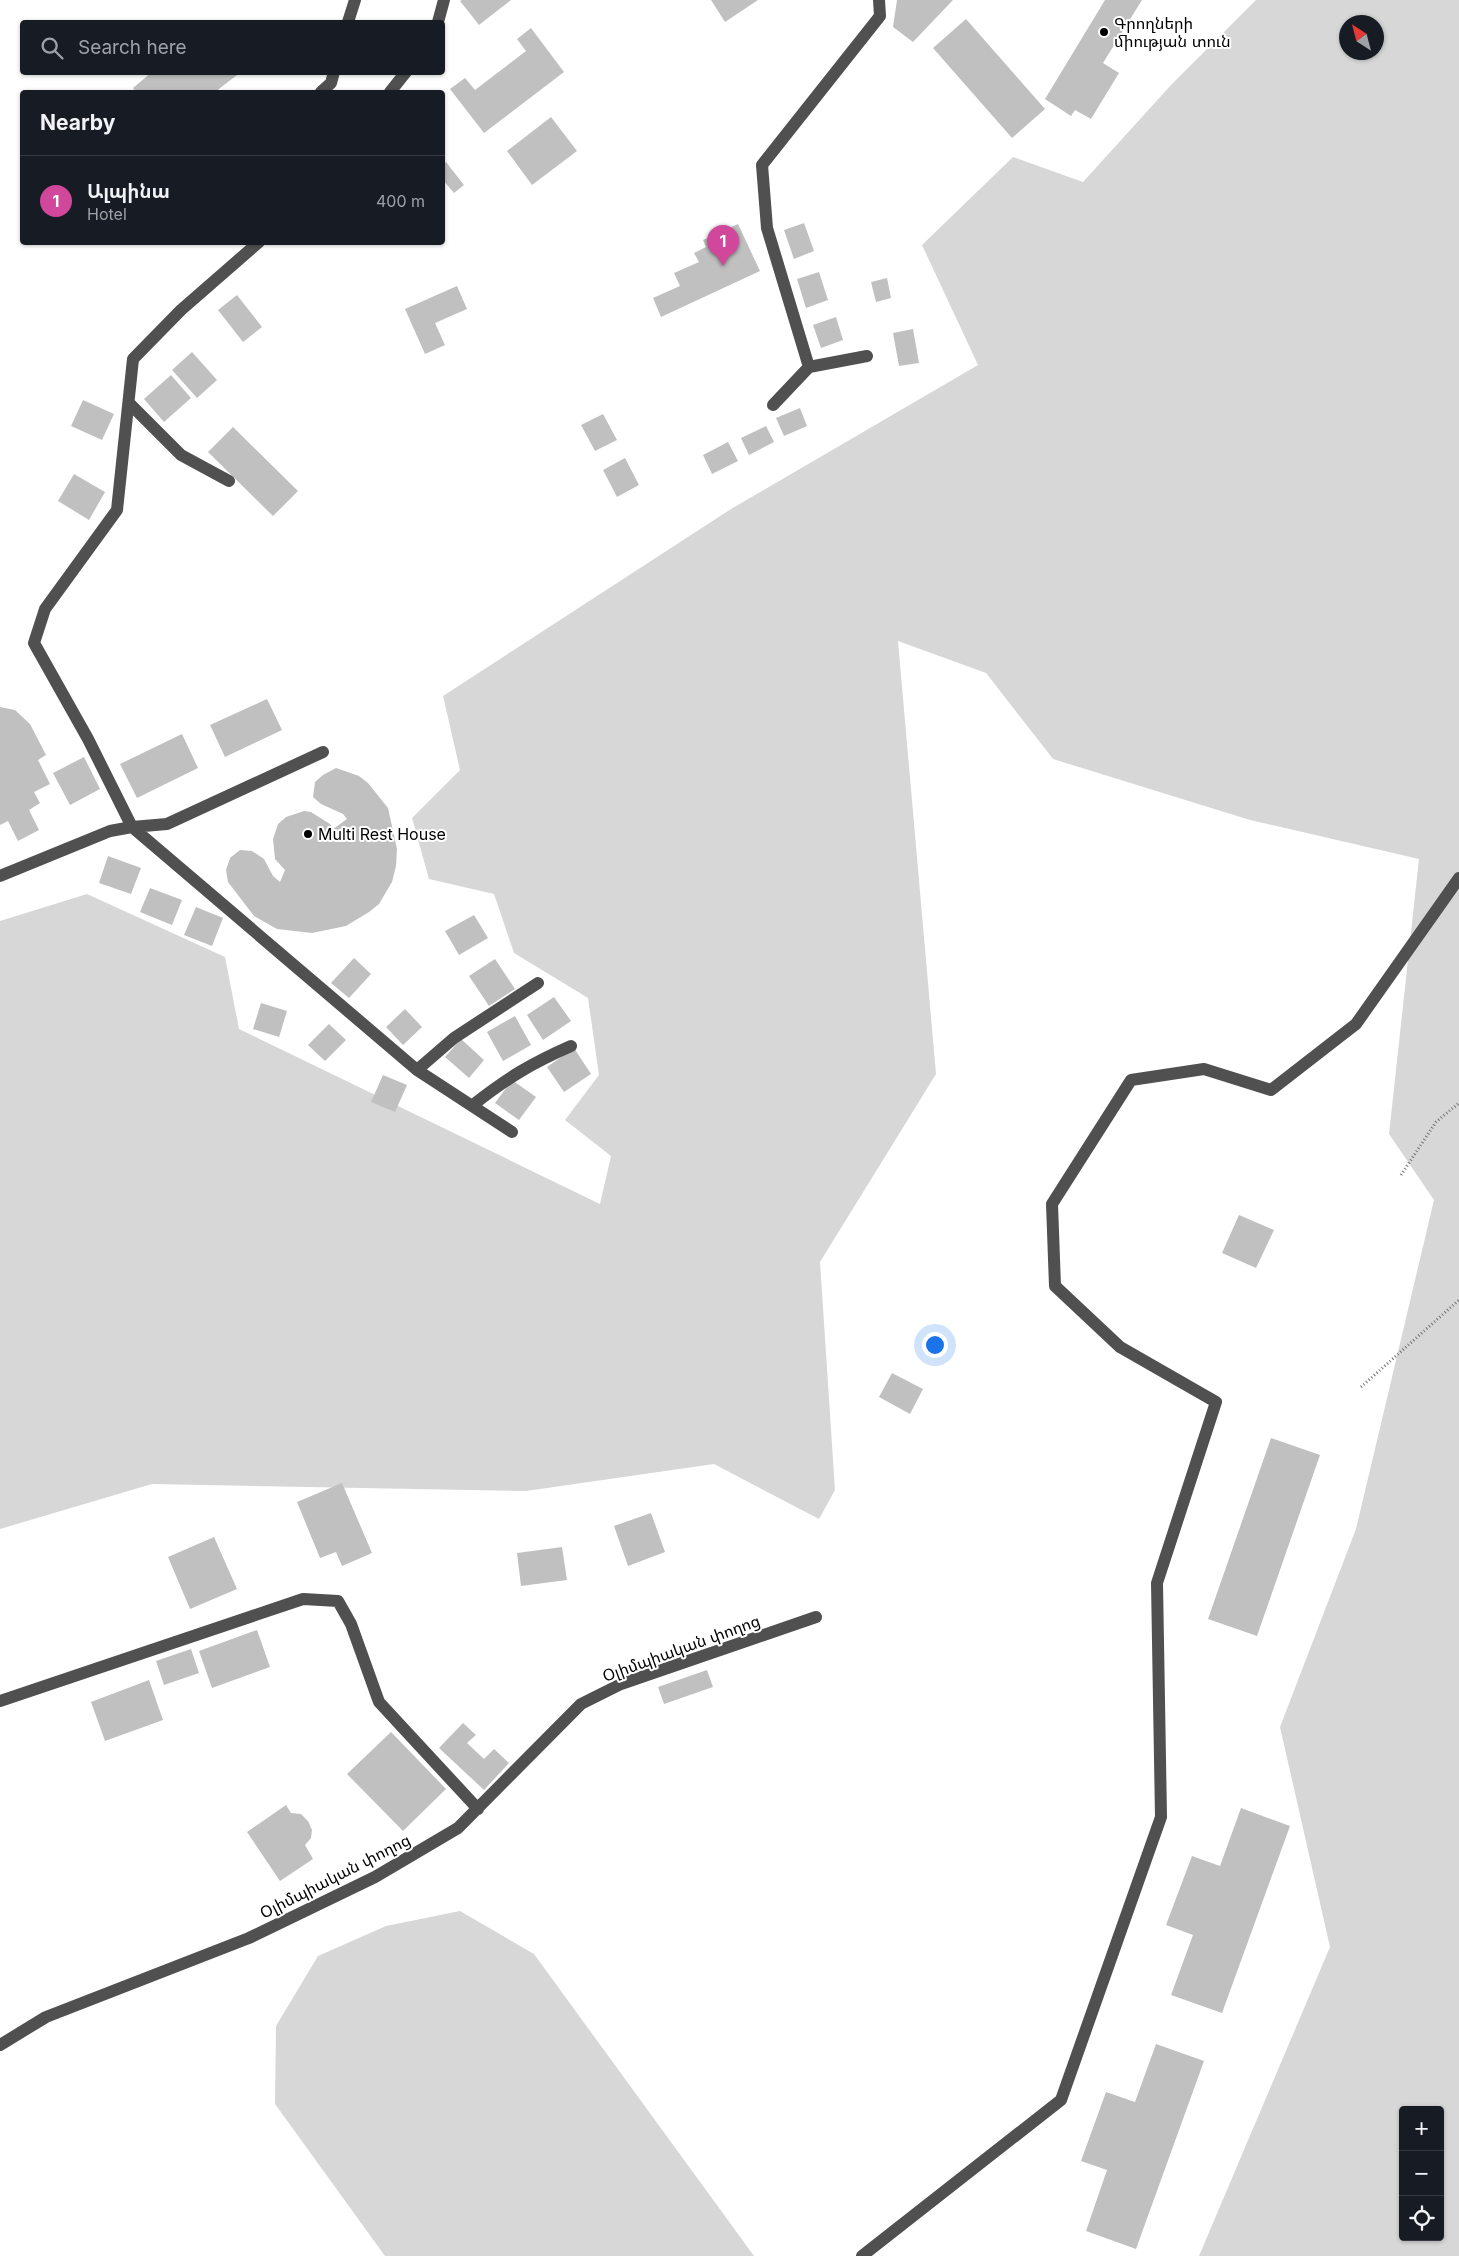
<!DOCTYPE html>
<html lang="en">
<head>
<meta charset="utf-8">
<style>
  :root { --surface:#171b24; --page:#242831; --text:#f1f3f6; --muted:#9ea1a6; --line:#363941; --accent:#2563eb }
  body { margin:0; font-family:Inter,"Noto Sans Armenian",sans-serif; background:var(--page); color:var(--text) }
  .controls { position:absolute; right:15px; bottom:15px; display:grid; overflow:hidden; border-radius:5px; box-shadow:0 1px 4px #0004 }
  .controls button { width:45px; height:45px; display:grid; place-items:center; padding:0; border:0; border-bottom:1px solid var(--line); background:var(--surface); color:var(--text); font:25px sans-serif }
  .compass { position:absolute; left:1339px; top:15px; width:45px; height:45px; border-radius:50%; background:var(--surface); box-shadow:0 1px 4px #0004; rotate:324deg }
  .you { position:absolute; left:934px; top:1344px; width:18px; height:18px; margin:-12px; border:4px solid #fff; border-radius:50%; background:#1a73e8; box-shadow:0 0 0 8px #1a73e833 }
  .badge { display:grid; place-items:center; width:32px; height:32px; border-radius:50%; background:var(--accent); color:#fff; font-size:16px; font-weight:700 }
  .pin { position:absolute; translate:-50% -41px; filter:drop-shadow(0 1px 2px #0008) }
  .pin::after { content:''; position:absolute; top:26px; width:18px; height:15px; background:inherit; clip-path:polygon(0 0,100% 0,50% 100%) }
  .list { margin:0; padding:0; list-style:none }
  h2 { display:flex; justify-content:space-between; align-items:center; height:65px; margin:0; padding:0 20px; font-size:21px }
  h2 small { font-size:16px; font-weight:400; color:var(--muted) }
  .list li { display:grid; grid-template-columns:32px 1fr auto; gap:15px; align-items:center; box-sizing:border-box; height:90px; padding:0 20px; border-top:1px solid var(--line) }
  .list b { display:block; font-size:19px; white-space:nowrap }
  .list p { margin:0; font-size:16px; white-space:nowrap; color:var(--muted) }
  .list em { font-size:16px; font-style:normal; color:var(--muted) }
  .icon { flex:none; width:28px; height:28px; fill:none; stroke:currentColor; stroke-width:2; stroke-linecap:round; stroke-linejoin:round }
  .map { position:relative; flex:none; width:1459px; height:2256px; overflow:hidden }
  .search { position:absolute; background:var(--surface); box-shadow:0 1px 4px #0004; left:20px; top:20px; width:425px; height:55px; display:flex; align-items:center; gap:12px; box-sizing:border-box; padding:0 18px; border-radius:5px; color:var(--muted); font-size:19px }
  .panel { position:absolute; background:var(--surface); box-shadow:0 1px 4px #0004; left:20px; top:90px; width:425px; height:155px; border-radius:5px }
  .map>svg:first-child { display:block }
  .green { fill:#d7d7d7; fill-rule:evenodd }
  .building { fill:#c0c0c0 }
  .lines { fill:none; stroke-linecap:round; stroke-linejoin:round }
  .path { stroke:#727272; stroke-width:3; stroke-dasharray:1 2.5; stroke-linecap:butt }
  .minor { stroke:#505050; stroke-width:12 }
  .poi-dot { fill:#000; stroke:#fff; stroke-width:2 }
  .labels { text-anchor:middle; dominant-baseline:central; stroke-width:4; stroke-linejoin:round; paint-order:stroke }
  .poi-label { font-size:16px; fill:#000; stroke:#fff; text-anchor:start }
  .street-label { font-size:16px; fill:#000; stroke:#fff }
</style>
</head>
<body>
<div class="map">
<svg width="1459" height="2256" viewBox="0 0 1459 2256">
  <rect width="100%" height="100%" fill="#fff"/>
  <path class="green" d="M1256,0H1459V2256H1199L1330,1947L1280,1727L1356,1529L1434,1200L1389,1134L1419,859L1250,820L1053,759L986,673L898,641L936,1074L820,1262L835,1490L819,1519L714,1464L526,1491L152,1484L0,1529V921L87,894L225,957L239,1029L600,1204L611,1156L565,1120L599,1075L588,998L514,953L494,894L429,879L412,818L460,770L443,696L731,509L978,365L922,245L1013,157L1083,182L1171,85ZM1346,22H1376V52H1346ZM1403,2110H1440V2237H1403Z
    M460,1911L534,1954L754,2256H385L275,2104L276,2026L318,1956L386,1926Z"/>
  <path class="building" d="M462,0H511L479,25L460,1Z
    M711,0H758L725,22Z
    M897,0H953L913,42L893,27Z
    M1105,0H1142L1103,63L1119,73L1091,119L1075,110L1071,116L1045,99Z
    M966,19L1045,109L1012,138L933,48Z
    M531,28L564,72L484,133L450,89L465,78L475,90L526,51L517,39Z
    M152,72H234L237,75L215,92H136L133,88Z
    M551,117L577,151L532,185L507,151Z
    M446,162L464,185L454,193L442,179V165Z
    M804,223L814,251L794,259L784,230Z
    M738,224L760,271L661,317L653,298L680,286L674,273L699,262L694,253L706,247L703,240Z
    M819,272L828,300L806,308L797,279Z
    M887,278L891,298L876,302L871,282Z
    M457,286L467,309L435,323L445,345L425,354L405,309Z
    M237,295L262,327L243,342L218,310Z
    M836,317L843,340L821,348L813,325Z
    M913,329L919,363L899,366L893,333Z
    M192,352L217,380L197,398L172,370Z
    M171,375L191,398L164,422L144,399Z
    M83,400L114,414L102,440L71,426Z
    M800,408L807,426L784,436L776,418Z
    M603,414L617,440L595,451L581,425Z
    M766,426L774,442L749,455L741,438Z
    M233,427L298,491L273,516L208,452Z
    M728,442L738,461L712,474L703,455Z
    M625,458L639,485L617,497L603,470Z
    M74,474L105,492L89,520L58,501Z
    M267,699L282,730L225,757L210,725Z
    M0,707L15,710L30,724L46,755L38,760L50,784L34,792L40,803L29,810L39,830L18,841L8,821L0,825Z
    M182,734L198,768L137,798L120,764Z
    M84,757L100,789L70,805L53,773Z
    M336,768L359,776L368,783L388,808L397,849L396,866L392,882L379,904L369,912L346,926L312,933L277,929L254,916L228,882L226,870L230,858L240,850L252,851L264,859L273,876L280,882L285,870L275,859L273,839L278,824L286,817L304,811L311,812L330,824L333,829L347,819L343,814L321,804L313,797L315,782L323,775Z
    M108,856L141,868L131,894L99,883Z
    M150,888L182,900L172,925L140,912Z
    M196,907L223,918L212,946L184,935Z
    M474,915L488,938L459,955L445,931Z
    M354,958L371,974L349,998L331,983Z
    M495,959L515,989L489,1006L469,976Z
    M554,997L571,1021L543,1040L527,1015Z
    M261,1003L287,1011L279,1037L253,1029Z
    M405,1009L422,1027L403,1045L386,1027Z
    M515,1016L531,1045L503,1061L487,1032Z
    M329,1024L346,1040L325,1061L308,1045Z
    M461,1039L484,1060L469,1078L445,1057Z
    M574,1048L591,1074L564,1092L547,1067Z
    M383,1075L407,1085L395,1112L371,1102Z
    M512,1080L536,1097L519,1120L495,1103Z
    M1239,1215L1274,1230L1256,1268L1222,1253Z
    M892,1373L923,1389L910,1414L879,1397Z
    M1271,1438L1320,1455L1257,1636L1208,1619Z
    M342,1483L372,1553L342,1566L336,1552L320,1558L297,1502Z
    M651,1513L665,1552L628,1566L614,1526Z
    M214,1537L237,1589L190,1609L168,1557Z
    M562,1547L567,1580L521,1586L517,1553Z
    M257,1630L270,1667L212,1688L199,1651Z
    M191,1649L199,1673L164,1685L156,1661Z
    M707,1670L713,1687L664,1704L658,1687Z
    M149,1680L163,1720L105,1741L91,1702Z
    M463,1723L476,1735L467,1743L484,1759L494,1749L509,1763L484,1790L439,1748Z
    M391,1732L446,1789L403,1831L347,1774Z
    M286,1805L291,1813L301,1814L308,1821L312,1830L311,1838L305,1845L313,1859L280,1881L247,1832Z
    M1241,1808L1290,1826L1222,2013L1171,1995L1193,1935L1166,1925L1192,1856L1220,1866Z
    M1156,2044L1204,2061L1136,2249L1086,2231L1107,2170L1081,2161L1106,2092L1135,2102Z"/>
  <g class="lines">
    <path class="path" d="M1401,1175L1436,1122L1459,1103
      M1361,1387L1459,1300"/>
    <path class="minor" d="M348,22L355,0
      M438,22L444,0
      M321,92L331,83L334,72
      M390,92L406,72
      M259,242L181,310L133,359L117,510L45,609L34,643L88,739L132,827L167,824L323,752
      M809,367L867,356
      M129,403L181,455L229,481
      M773,405L809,367L767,228L762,165L880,16L879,0
      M0,876L110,831L132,827L417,1070L512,1132
      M417,1070L454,1038L538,983
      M473,1105C507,1078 532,1063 571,1046
      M0,1701L303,1599L338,1601L351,1624L379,1702L478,1809
      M0,2045L46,2017L249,1938L375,1877L458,1828L581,1704L621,1684L816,1617
      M862,2256L1061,2100L1161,1817L1157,1583L1216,1402L1120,1347L1055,1286L1052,1204L1131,1080L1204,1069L1271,1090L1356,1024L1459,878"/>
  </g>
  <g class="poi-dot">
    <circle cx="1104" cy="32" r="5"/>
    <circle cx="308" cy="834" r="5"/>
  </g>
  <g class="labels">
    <g class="poi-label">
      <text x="1114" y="23">Գրողների<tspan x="1114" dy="18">միության տուն</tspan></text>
      <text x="318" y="834">Multi Rest House</text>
    </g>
    <g class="street-label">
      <text transform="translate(681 1648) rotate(-20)">Օլիմպիական փողոց</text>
      <text transform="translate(335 1876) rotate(-27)">Օլիմպիական փողոց</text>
    </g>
  </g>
</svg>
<div class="controls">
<button>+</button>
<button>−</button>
<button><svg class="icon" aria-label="locate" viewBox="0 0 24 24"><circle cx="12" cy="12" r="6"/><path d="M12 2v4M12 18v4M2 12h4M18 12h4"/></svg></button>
</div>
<svg class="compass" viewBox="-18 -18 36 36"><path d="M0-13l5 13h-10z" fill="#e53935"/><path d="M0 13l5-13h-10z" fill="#9ea1a6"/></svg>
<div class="you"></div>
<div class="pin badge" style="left:723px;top:266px;background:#d1479c">1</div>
<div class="search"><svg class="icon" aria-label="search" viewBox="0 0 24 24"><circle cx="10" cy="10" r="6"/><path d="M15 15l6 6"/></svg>Search here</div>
<section class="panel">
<h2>Nearby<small></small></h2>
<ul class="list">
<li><span class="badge" style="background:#d1479c">1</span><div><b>Ալպինա</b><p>Hotel</p></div><em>400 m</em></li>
</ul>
</section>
</div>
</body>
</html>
